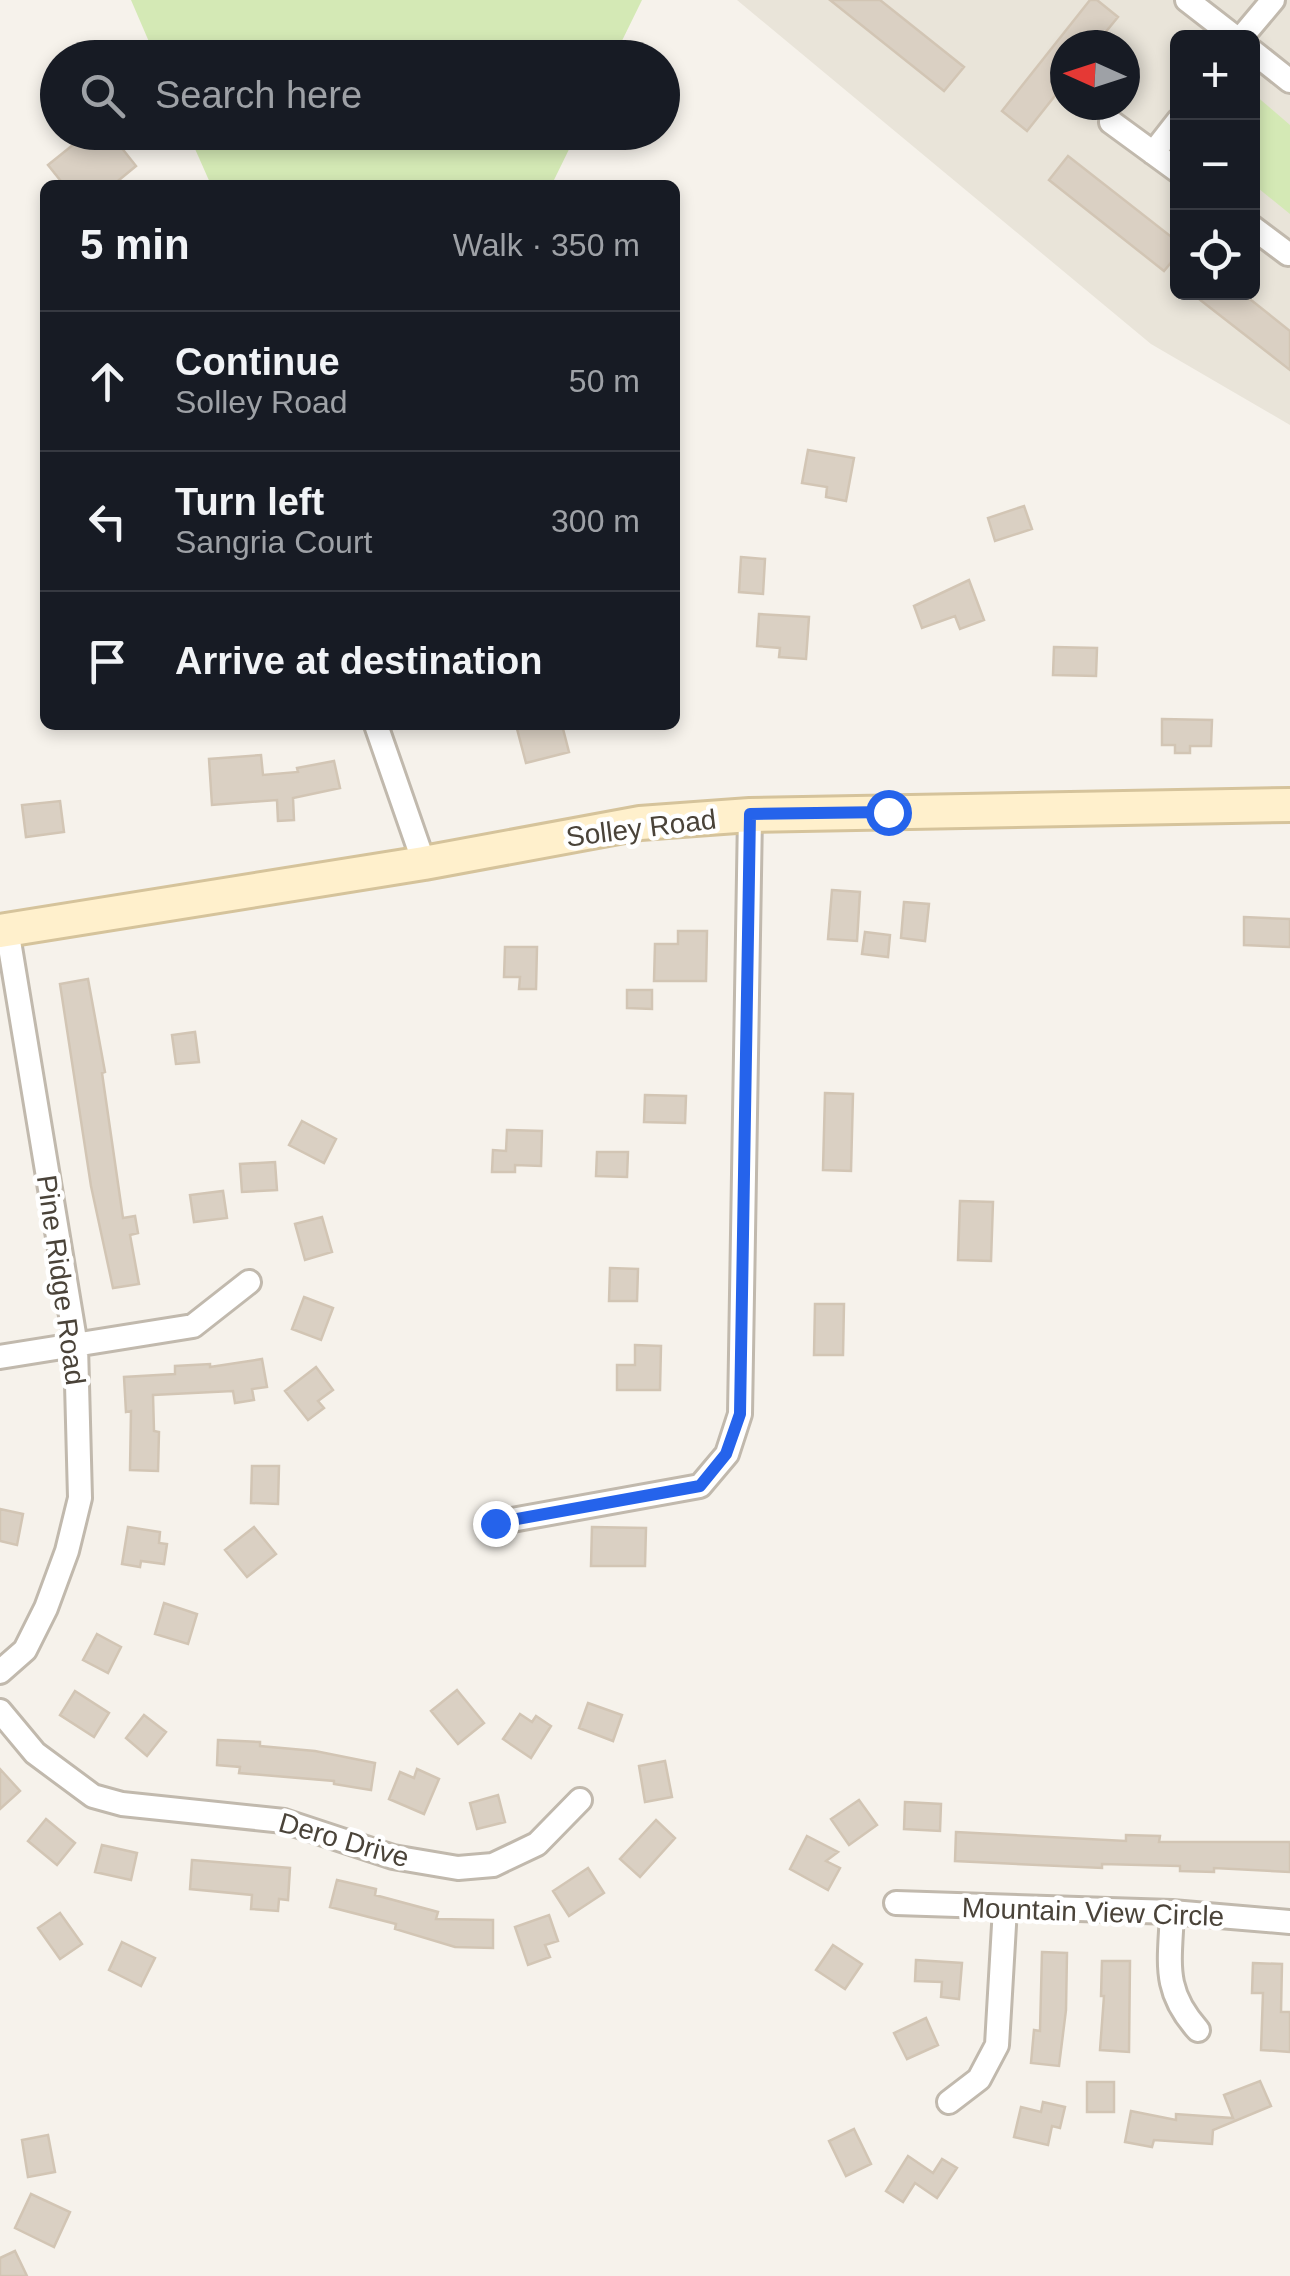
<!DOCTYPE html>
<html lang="en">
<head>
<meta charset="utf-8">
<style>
  :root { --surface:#171b24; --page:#242831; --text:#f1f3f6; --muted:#9ea1a6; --line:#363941 }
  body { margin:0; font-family:Arial,sans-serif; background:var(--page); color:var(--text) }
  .controls { position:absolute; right:30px; top:30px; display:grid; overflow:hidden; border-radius:15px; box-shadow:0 5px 15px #0003 }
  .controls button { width:90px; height:90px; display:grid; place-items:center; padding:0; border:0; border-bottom:2px solid var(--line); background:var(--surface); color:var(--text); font:50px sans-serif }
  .compass { position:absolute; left:1050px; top:30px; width:90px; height:90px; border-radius:50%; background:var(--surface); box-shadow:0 5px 15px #0003; rotate:273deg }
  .stop { position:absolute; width:30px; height:30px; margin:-22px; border:8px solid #2563eb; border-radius:50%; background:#fff }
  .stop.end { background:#2563eb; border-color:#fff; box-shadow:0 2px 10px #0008 }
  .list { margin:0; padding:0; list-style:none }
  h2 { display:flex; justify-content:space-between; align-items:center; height:130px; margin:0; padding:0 40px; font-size:42px }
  h2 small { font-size:32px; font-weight:400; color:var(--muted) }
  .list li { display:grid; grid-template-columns:65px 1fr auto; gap:30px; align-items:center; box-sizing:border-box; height:140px; padding:0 40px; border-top:2px solid var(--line) }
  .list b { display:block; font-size:38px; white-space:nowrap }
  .list p { margin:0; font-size:32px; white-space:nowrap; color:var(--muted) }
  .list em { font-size:32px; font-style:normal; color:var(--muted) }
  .icon { flex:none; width:55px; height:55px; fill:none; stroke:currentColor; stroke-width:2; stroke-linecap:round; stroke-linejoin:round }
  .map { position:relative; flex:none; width:1290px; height:2276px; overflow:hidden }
  .search { position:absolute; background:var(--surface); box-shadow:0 5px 15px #0003; left:40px; top:40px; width:640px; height:110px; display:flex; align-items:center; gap:25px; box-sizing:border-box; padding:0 35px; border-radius:55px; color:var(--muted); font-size:38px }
  .panel { position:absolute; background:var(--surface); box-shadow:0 5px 15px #0003; left:40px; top:180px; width:640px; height:550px; border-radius:15px }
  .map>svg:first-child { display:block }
  .residential { fill:#e9e4d9; fill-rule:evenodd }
  .green { fill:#d4e9b5 }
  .building { fill:#dad0c3; stroke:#d2c5b4; stroke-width:2.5 }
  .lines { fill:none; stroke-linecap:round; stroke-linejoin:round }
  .minor-casing { stroke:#c1b9ad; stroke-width:28 }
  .secondary-casing { stroke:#d5c39b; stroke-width:38 }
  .minor { stroke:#fff; stroke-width:22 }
  .secondary { stroke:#fff0cc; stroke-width:32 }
  .route { stroke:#2563eb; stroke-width:12 }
  .labels { text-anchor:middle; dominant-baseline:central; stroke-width:9; stroke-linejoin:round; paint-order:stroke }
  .street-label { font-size:28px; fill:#4a4339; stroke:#fff }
</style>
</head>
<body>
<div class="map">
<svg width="1290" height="2276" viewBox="0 0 1290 2276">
  <rect width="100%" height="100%" fill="#f6f2eb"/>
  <path class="residential" d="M737,0H1290V425L1151,344ZM1178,38H1252V292H1178ZM1065,45H1125V105H1065Z"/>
  <path class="green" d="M131,0H642L614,57L156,58Z
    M1255,95L1290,125V214L1253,184Z
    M188,133H577L553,182L542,185H211Z"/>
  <path class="building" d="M830,0H880L964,67L944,91Z
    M1090,0H1097L1118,17L1095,45H1065V83L1027,131L1002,111Z
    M89,132H109L136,166L113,185H64L48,165Z
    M1068,156L1178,242V254L1164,271L1049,180Z
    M1190,292H1241L1290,331V370Z
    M808,450L854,458L846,501L826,497L827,487L802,483Z
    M1024,506L1032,529L995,541L988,518Z
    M741,557L765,559L763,594L739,592Z
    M969,580L984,620L960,629L955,616L922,628L914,606Z
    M759,614L809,617L806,659L779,657L780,648L757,646Z
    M1054,647L1097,648L1096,676L1053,675Z
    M1162,719L1212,720L1211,746H1190V753H1175V745H1162Z
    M516,725H562L569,752L526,763Z
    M261,755L263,775L298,772L297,768L334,761L340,788L293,798L294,820L278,821L277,800L212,805L209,759Z
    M60,801L64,832L26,837L22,805Z
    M832,890L860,892L857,941L828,939Z
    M904,902L929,904L925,941L901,938Z
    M1244,917L1290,919V947L1244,945Z
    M678,931H707L706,981H654L655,944H678Z
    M865,932L890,935L888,957L862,954Z
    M505,947H537L536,989H519L520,977H504Z
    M88,979L105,1072L102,1073L123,1218L135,1216L138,1233L130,1235L139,1284L113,1288L91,1186L60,984Z
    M627,990H652V1009L627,1008Z
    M195,1032L199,1062L176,1064L172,1035Z
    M825,1093L853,1094L851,1171L823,1170Z
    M645,1095L686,1096L685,1123L644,1122Z
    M302,1121L336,1139L324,1163L289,1145Z
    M507,1130L542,1131L541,1166L515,1165V1172H492L493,1150L506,1151Z
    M597,1152H628L627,1177L596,1176Z
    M275,1162L277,1190L242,1192L240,1164Z
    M223,1191L227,1218L194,1222L190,1195Z
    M960,1201L993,1202L991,1261L958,1260Z
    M322,1217L332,1252L305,1260L295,1224Z
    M610,1268L638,1269L637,1301H609Z
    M304,1297L333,1308L321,1340L292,1329Z
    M815,1304H844L843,1355H814Z
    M635,1345L661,1346L660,1390H617V1365H635Z
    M262,1359L267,1387L252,1389L254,1400L235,1403L233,1391L153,1395L154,1431L159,1432L158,1471L130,1470L131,1411L126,1412L124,1377L175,1374V1366L210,1364V1367Z
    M316,1367L333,1390L318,1401L324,1408L308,1420L285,1391Z
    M252,1466H279L278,1504L251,1503Z
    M0,1509L23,1514L17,1545L0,1541Z
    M128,1527L160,1532L159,1543L167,1544L164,1564L141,1561L140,1567L122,1564Z
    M254,1527L276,1554L247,1577L225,1550Z
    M592,1527L646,1528L645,1566H591Z
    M164,1603L197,1614L188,1644L155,1634Z
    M97,1634L121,1647L108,1673L83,1660Z
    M457,1690L484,1723L458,1744L431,1711Z
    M75,1691L109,1713L94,1737L60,1715Z
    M588,1703L622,1715L613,1741L579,1728Z
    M520,1714L532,1722L536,1716L551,1726L531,1758L503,1739Z
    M144,1715L166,1732L147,1756L126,1738Z
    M218,1740L260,1742V1746L315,1751L375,1763L371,1790L334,1784V1781L239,1773L240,1767L217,1765Z
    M665,1761L672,1797L645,1802L639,1766Z
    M0,1769L20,1791L0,1809Z
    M417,1769L439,1779L424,1814L389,1799L400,1772L414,1778Z
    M498,1795L505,1822L477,1829L470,1803Z
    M859,1800L877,1825L849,1845L831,1819Z
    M905,1802L941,1804L940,1831L904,1829Z
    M46,1819L75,1843L57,1865L28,1841Z
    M656,1820L675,1838L640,1877L620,1859Z
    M956,1832L1126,1841V1835L1160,1836L1159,1842H1290V1872L1214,1868V1872L1180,1871V1866L1102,1864V1868L955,1861Z
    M807,1836L838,1852L826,1861L840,1868L828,1890L790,1869Z
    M102,1845L137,1853L131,1880L95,1872Z
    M192,1860L290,1868L288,1900L279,1899L278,1911L251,1909L252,1895L190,1889Z
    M588,1868L604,1893L569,1916L553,1891Z
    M337,1880L376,1889L375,1895L438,1912L436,1919L493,1920V1948L455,1947L395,1929L396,1924L330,1907Z
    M60,1913L82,1944L60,1959L38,1928Z
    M549,1915L558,1941L545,1945L550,1957L528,1965L515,1927Z
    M122,1942L155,1958L141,1986L109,1970Z
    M833,1945L862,1964L845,1989L816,1970Z
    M1042,1952L1067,1953L1066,2010L1059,2066L1031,2063L1034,2030L1040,2031Z
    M916,1960L962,1963L959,1999L941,1997L942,1982L915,1981Z
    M1102,1961H1130L1129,2052L1100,2050L1104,1996H1101Z
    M1253,1963L1282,1964L1281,2012H1290V2052L1261,2050L1263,1993H1252Z
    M926,2018L938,2045L907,2059L894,2033Z
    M1260,2081L1271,2106L1213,2130L1212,2144L1154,2140L1152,2147L1125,2142L1131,2111L1176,2120V2114L1233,2118L1224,2095Z
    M1087,2082H1114V2112H1087Z
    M1043,2102L1065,2107L1060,2128L1052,2126L1048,2145L1014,2137L1021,2107L1041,2112Z
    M854,2129L871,2164L846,2176L829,2141Z
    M48,2135L55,2172L28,2177L22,2140Z
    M908,2156L933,2173L942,2159L957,2168L937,2198L915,2183L903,2202L886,2191Z
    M31,2194L70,2212L54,2247L15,2228Z
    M15,2251L27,2276H0V2258Z"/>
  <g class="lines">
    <g class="minor-casing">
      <path id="minor" d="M1187,0L1236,38
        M1241,38L1273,0
        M1252,51L1290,81
        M1111,122L1178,171
        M1153,153L1178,121
        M1252,227L1288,254
        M376,725L424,863
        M0,1357L193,1326L249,1282
        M495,1523L700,1486L727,1454L740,1414L750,815
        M0,1672L25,1650L46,1608L67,1551L80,1498L76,1346L7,929
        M0,1711L35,1753L93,1796L122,1804L284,1821L393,1857L458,1868L493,1865L537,1844L580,1800
        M896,1903L1172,1912L1290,1922
        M1172,1912C1170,1963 1162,1990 1198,2030
        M949,2102L979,2079L997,2045L1005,1908"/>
    </g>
    <g class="secondary-casing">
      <path id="secondary" d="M0,931L424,863L640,823L750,815L1290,805"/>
    </g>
    <use href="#minor" class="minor"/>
    <use href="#secondary" class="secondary"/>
  </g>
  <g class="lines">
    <path class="route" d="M495,1523L700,1486L726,1454L740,1414L750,814L888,812"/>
  </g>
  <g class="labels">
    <g class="street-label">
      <text transform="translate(641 828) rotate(-7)">Solley Road</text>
      <text transform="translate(61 1280) rotate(82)">Pine Ridge Road</text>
      <text transform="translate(344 1840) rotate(16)">Dero Drive</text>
      <text transform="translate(1093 1912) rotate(2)">Mountain View Circle</text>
    </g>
  </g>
</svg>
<div class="controls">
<button>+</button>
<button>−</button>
<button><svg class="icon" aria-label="locate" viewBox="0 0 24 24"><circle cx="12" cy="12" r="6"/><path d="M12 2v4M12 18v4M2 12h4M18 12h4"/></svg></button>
</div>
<svg class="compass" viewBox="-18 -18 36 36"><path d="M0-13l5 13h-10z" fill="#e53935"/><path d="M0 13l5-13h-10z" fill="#9ea1a6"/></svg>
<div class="stop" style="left:888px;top:812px"></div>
<div class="stop end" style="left:495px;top:1523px"></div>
<div class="search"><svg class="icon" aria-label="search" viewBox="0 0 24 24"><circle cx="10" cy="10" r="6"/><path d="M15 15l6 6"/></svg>Search here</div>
<section class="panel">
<h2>5 min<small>Walk · 350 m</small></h2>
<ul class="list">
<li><svg class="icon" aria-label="ahead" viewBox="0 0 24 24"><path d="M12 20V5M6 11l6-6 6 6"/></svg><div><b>Continue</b><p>Solley Road</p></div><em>50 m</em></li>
<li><svg class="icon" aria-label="left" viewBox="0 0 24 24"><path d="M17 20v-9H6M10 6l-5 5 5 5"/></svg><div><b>Turn left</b><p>Sangria Court</p></div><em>300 m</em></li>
<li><svg class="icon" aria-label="arrive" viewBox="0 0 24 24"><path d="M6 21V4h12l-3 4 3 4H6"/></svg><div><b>Arrive at destination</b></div></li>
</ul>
</section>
</div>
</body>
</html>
